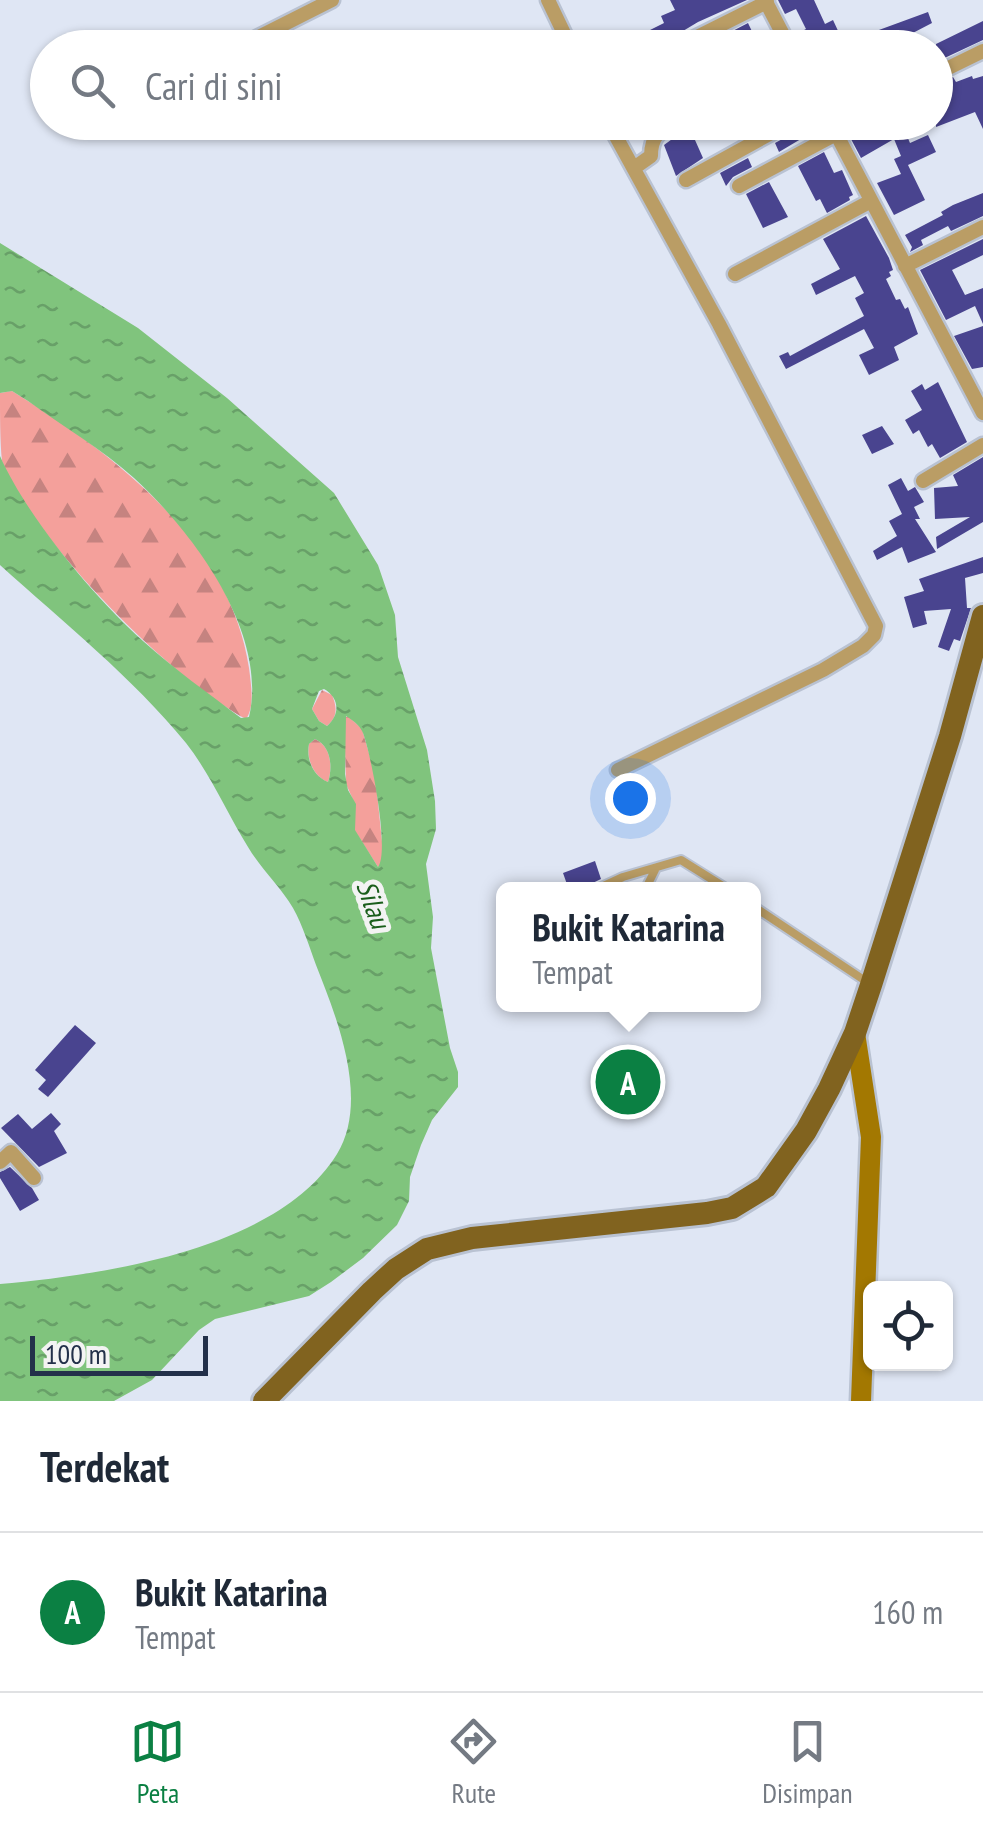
<!DOCTYPE html>
<html lang="id">
<head>
<meta charset="utf-8">
<style>
  :root { --surface:#fff; --page:#f2f2f3; --text:#1f2937; --muted:#747a83; --line:#e0e1e3; --accent:#0b8043 }
  body { margin:0; font-family:"PT Sans Narrow",sans-serif; background:var(--page); color:var(--text) }
  .controls { position:absolute; right:30px; bottom:30px; display:grid; overflow:hidden; border-radius:15px; box-shadow:0 2px 8px #0004 }
  .controls button { width:90px; height:90px; display:grid; place-items:center; padding:0; border:0; border-bottom:2px solid var(--line); background:var(--surface); color:var(--text); font:50px sans-serif }
  .scale { position:absolute; left:30px; bottom:25px; width:178px; box-sizing:border-box; padding-left:10px; border:5px solid #23304a; border-top:0; font-size:28px; line-height:35px; white-space:nowrap; color:#23304a; -webkit-text-stroke:8px #f3f3f3; paint-order:stroke }
  .you { position:absolute; left:630px; top:798px; width:35px; height:35px; margin:-25px; border:8px solid #fff; border-radius:50%; background:#1a73e8; box-shadow:0 0 0 15px #1a73e833 }
  .badge { display:grid; place-items:center; width:65px; height:65px; border-radius:50%; background:var(--accent); color:#fff; font-size:32px; font-weight:700 }
  .pin { position:absolute; translate:-50% -50%; border:5px solid #fff; box-shadow:0 2px 10px #0006 }
  .popup { position:absolute; left:496px; top:882px; width:265px; height:130px; box-sizing:border-box; display:grid; place-content:center; border-radius:15px; background:var(--surface); filter:drop-shadow(0 2px 8px #0005); font-size:32px; white-space:nowrap; color:var(--muted) }
  .popup b { font-size:38px; color:var(--text) }
  .popup::after { content:''; position:absolute; left:50%; top:100%; margin-left:-20px; border:20px solid transparent; border-top-color:var(--surface) }
  .list { margin:0; padding:0; list-style:none }
  h2 { display:flex; justify-content:space-between; align-items:center; height:130px; margin:0; padding:0 40px; font-size:42px }
  h2 small { font-size:32px; font-weight:400; color:var(--muted) }
  .list li { display:grid; grid-template-columns:65px 1fr auto; gap:30px; align-items:center; box-sizing:border-box; height:160px; padding:0 40px; border-top:2px solid var(--line) }
  .list b { display:block; font-size:38px; white-space:nowrap }
  .list p { margin:0; font-size:32px; white-space:nowrap; color:var(--muted) }
  .list em { font-size:32px; font-style:normal; color:var(--muted) }
  .icon { flex:none; width:55px; height:55px; fill:none; stroke:currentColor; stroke-width:2; stroke-linecap:round; stroke-linejoin:round }
  .map { position:relative; flex:none; width:983px; height:1401px; overflow:hidden }
  .search { position:absolute; background:var(--surface); box-shadow:0 2px 8px #0004; left:30px; right:30px; top:30px; height:110px; display:flex; align-items:center; gap:25px; box-sizing:border-box; padding:0 35px; border-radius:55px; color:var(--muted); font-size:38px }
  .sheet { height:290px; background:var(--surface) }
  nav { display:flex; justify-content:space-around; align-items:center; box-sizing:border-box; height:140px; border-top:2px solid var(--line); background:var(--surface); font-size:28px; color:var(--muted) }
  nav a { display:grid; justify-items:center; gap:5px }
  nav .on { color:var(--accent) }
  .map>svg:first-child { display:block }
  .forest { fill:url(#forest-firs) }
  .water { fill:url(#water-ripples); fill-rule:evenodd }
  .building { fill:#49448f }
  .lines { fill:none; stroke-linecap:round; stroke-linejoin:round }
  .lane-casing { stroke:#b9c2d2; stroke-width:12 }
  .street-casing { stroke:#b9c2d2; stroke-width:19 }
  .secondary-casing { stroke:#b9c2d2; stroke-width:25 }
  .primary-casing { stroke:#b9c2d2; stroke-width:28 }
  .lane { stroke:#ba9d65; stroke-width:8 }
  .street { stroke:#ba9d65; stroke-width:14 }
  .secondary { stroke:#a37801; stroke-width:20 }
  .primary { stroke:#81631f; stroke-width:22 }
  .labels { text-anchor:middle; dominant-baseline:central; stroke-width:10; stroke-linejoin:round; paint-order:stroke }
  .water-label { font-size:28px; font-style:italic; fill:#1a5e1b; stroke:#f3f3f3 }
</style>
</head>
<body>
<div class="map">
<svg width="983" height="1401" viewBox="0 0 983 1401">
  <defs>
    <pattern id="forest-firs" width="22" height="20" patternUnits="userSpaceOnUse" patternTransform="scale(2.5)"><rect width="22" height="20" fill="#f4a09b"/><path d="M5 1l3.5 6h-7zM16 11l3.5 6h-7z" fill="#c58380"/></pattern>
    <pattern id="water-ripples" width="26" height="14" patternUnits="userSpaceOnUse" patternTransform="scale(2.5)"><rect width="26" height="14" fill="#80c47d"/><path d="M2 4q2-2 4 0t4 0M15 11q2-2 4 0t4 0" fill="none" stroke="#68a068"/></pattern>
  </defs>
  <rect width="100%" height="100%" fill="#dfe6f4"/>
  <path class="forest" d="M12,391C114,454 230,541 249,668C251,684 255,707 246,719C170,678 34,541 2,461C0,442 0,413 0,393Z
    M322,690L332,695C337,707 338,717 327,726L319,721L312,709Z
    M348,716L362,729L375,774L383,851L381,865L378,867L355,831V804L346,784L344,718Z
    M315,739C331,746 333,767 328,782C314,777 306,759 309,744Z"/>
  <path class="water" d="M0,243L138,328L227,398L334,493L378,565L395,615L398,657L427,750L435,801L436,829L426,864L433,917L431,948L450,1048L458,1072V1087L432,1120L421,1145L410,1177L409,1201L397,1225L363,1258L331,1282L309,1296L215,1319L199,1330L152,1380L114,1401H0V1284C102,1275 278,1250 337,1154C370,1100 337,1018 316,965C309,946 303,926 293,908C280,886 261,869 248,847C227,813 211,775 186,743C132,677 63,622 0,565V456C27,517 94,597 143,641C174,669 208,693 241,718L249,717C269,633 192,531 134,478C102,449 62,426 28,401L12,391L0,393ZM324,689C340,698 340,715 327,726L319,721L312,709L319,691ZM346,716C352,720 360,725 363,733C371,754 390,851 378,867L355,830L356,804L348,790L345,774ZM315,739C331,746 333,767 328,782C313,776 306,759 309,744Z"/>
  <path class="building" d="M670,0H747L698,22L658,46L650,30L664,23L661,16L675,10Z
    M778,0H814L825,24L833,20L846,48H802L796,34L806,29L796,9L785,14Z
    M928,12L932,23L884,48H875L868,34Z
    M983,21V40L936,62V44Z
    M748,23L758,44L750,48H700Z
    M972,76L973,79L983,76V129L975,112L936,127V84L953,77L956,82Z
    M687,122H711L715,130L695,140L703,158L676,176L664,145L683,131Z
    M802,122H819L821,127L779,152L775,143L797,131Z
    M842,122H901L910,143L928,135L936,152L908,165L925,200L894,215L877,183L901,174L894,159L901,156L894,139L861,158Z
    M824,152L834,173L842,170L853,195L849,197L850,200L827,213L820,199L816,201L798,166Z
    M748,158L752,167L733,177L726,186L720,173Z
    M769,182L788,217L763,228L746,194Z
    M983,193V216L951,231L948,226L921,240L923,245L910,252L912,247L905,235L943,215L941,212L953,205Z
    M866,216L889,258L893,270L889,272L891,276L886,279L896,300L900,299L905,309L908,307L918,334L894,347L899,360L869,375L859,355L874,348L864,329L786,369L779,356L788,352L790,356L864,316L855,298L864,293L855,276L816,295L811,284L840,269L823,239Z
    M983,239V255L952,270L965,295L983,288V324L975,306L946,320L920,270Z
    M983,326V367L972,369L954,336Z
    M938,382L967,442L940,458L932,444L928,447L919,430L913,434L905,420L922,410L911,391L922,384L925,390Z
    M882,426L894,444L872,454L862,435Z
    M983,457V522L937,549L936,537L970,517L935,519L934,488L958,486L953,475Z
    M901,478L908,491L915,487L924,502L914,507L920,519H915L936,552L908,563L902,547L877,560L873,551L897,536L889,521L902,514L888,485Z
    M983,557V573L965,578L967,608H971L960,641L954,639L949,651L938,647L951,609L924,611L927,624L913,628L904,597L924,591L919,579Z
    M595,861L601,879L578,890H569L563,873Z
    M75,1025L96,1043L48,1097L38,1089L46,1080L35,1070Z
    M51,1113L61,1124L54,1131L67,1153L39,1167L1,1128L18,1114L32,1129Z
    M10,1167L32,1188L39,1200L20,1211L0,1178V1172Z"/>
  <g class="lines">
    <g class="lane-casing">
      <path id="lane" d="M595,890L623,877L681,860L729,890
        M645,890L655,870
        M753,906L870,984"/>
    </g>
    <g class="street-casing">
      <path id="street" d="M548,0L571,48
        M765,0L790,48
        M237,48L332,0
        M675,48L767,2
        M936,74L983,51
        M608,122L719,324L876,626L874,635L863,646L823,670L618,770
        M830,122L983,413
        M634,168L651,156C651,135 660,131 677,122
        M686,180L791,122
        M739,186L836,134
        M905,266L983,227
        M735,274L871,201
        M923,481L983,445
        M0,1162L11,1152L34,1178"/>
    </g>
    <g class="secondary-casing">
      <path id="secondary" d="M855,1033L871,1137L861,1401"/>
    </g>
    <g class="primary-casing">
      <path id="primary" d="M264,1401L372,1291L396,1269L427,1249L472,1238L707,1213L732,1208L766,1187L806,1131L829,1089L855,1033L871,985L950,736L983,616"/>
    </g>
    <use href="#lane" class="lane"/>
    <use href="#street" class="street"/>
    <use href="#secondary" class="secondary"/>
    <use href="#primary" class="primary"/>
  </g>
  <g class="labels">
    <g class="water-label">
      <text transform="translate(374 904) rotate(70)">Silau</text>
    </g>
  </g>
</svg>
<div class="controls">
<button><svg class="icon" aria-label="locate" viewBox="0 0 24 24"><circle cx="12" cy="12" r="6"/><path d="M12 2v4M12 18v4M2 12h4M18 12h4"/></svg></button>
</div>
<div class="scale">100 m</div>
<div class="you"></div>
<div class="pin badge" style="left:628px;top:1082px">A</div>
<div class="popup"><b>Bukit Katarina</b>Tempat</div>
<div class="search"><svg class="icon" aria-label="search" viewBox="0 0 24 24"><circle cx="10" cy="10" r="6"/><path d="M15 15l6 6"/></svg>Cari di sini</div>
</div>
<section class="sheet">
<h2>Terdekat<small></small></h2>
<ul class="list">
<li><span class="badge">A</span><div><b>Bukit Katarina</b><p>Tempat</p></div><em>160 m</em></li>
</ul>
</section>
<nav>
<a class="on"><svg class="icon" aria-label="map" viewBox="0 0 24 24"><path d="M3 6l6-2 6 2 6-2v14l-6 2-6-2-6 2zM9 4v14M15 6v14"/></svg>Peta</a>
<a><svg class="icon" aria-label="directions" viewBox="0 0 24 24"><path d="M12 3l9 9-9 9-9-9zM9 14v-3h6M13 9l2 2-2 2"/></svg>Rute</a>
<a><svg class="icon" aria-label="saved" viewBox="0 0 24 24"><path d="M7 4h10v16l-5-4-5 4z"/></svg>Disimpan</a>
</nav>
</body>
</html>
